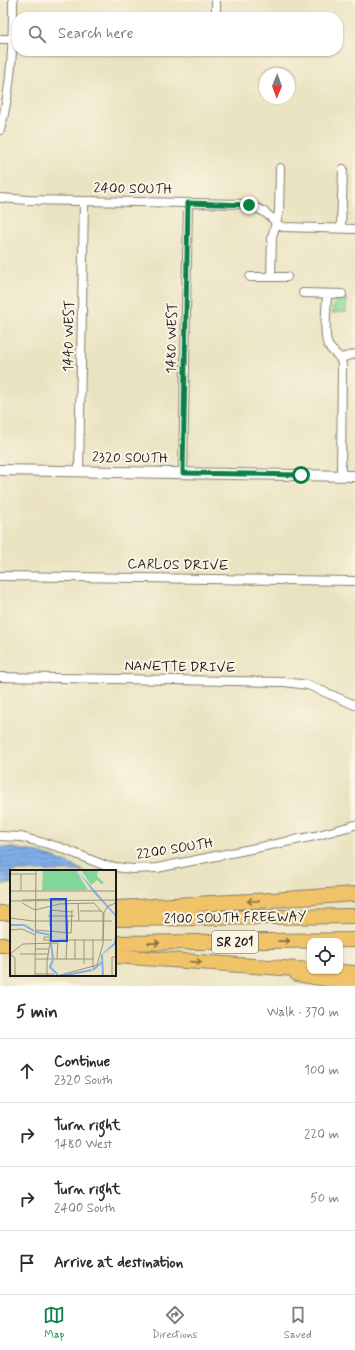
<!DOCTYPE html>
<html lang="en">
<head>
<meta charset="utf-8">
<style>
  :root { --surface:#fff; --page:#f2f2f3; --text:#2b2b33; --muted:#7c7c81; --line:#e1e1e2; --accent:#0b8043 }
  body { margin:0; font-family:Mynerve,sans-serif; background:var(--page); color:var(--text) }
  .controls { position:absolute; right:12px; bottom:12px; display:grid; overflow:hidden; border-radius:8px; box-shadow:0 1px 3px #0004 }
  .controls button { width:36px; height:36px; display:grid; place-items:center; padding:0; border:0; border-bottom:1px solid var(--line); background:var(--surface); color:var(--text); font:20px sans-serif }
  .compass { position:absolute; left:259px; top:68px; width:36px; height:36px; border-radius:50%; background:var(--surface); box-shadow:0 1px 3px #0004; rotate:181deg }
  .stop { position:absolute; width:12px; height:12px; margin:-9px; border:3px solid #0b8043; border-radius:50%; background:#fff }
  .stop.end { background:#0b8043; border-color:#fff; box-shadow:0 1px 4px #0008 }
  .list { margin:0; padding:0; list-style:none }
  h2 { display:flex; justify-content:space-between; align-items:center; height:52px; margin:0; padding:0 16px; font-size:17px }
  h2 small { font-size:13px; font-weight:400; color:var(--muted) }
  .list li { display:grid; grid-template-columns:26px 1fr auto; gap:12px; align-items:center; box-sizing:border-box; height:64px; padding:0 16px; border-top:1px solid var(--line) }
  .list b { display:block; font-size:15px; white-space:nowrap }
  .list p { margin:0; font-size:13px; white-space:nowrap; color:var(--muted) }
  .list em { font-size:13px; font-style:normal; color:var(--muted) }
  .icon { flex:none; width:22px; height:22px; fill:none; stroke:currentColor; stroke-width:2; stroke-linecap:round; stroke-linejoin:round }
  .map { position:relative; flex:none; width:355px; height:986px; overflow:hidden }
  .search { position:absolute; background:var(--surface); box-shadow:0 1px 3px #0004; left:12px; right:12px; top:12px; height:44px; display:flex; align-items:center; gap:10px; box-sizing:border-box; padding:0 14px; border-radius:16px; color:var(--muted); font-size:15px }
  .sheet { height:308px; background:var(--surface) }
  nav { display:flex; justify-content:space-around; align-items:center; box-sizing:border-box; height:56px; border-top:1px solid var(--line); background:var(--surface); font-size:11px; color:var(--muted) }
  nav a { display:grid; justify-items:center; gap:2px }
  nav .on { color:var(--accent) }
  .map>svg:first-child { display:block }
  .green { fill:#81d79b; stroke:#4e7a5c }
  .water { fill:url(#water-rules); stroke:#4e6683 }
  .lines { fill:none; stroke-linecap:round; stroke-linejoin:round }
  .minor-casing { stroke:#83806e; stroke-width:10 }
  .tertiary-casing { stroke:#83806e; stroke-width:12 }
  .motorway-casing { stroke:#83806e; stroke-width:16 }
  .minor { stroke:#fff; stroke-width:8 }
  .tertiary { stroke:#fff; stroke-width:10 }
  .motorway { stroke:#f1c369; stroke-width:14 }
  .oneway { stroke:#867042 }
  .route { stroke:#0b8043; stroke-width:5 }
  .labels { text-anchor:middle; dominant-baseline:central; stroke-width:4; stroke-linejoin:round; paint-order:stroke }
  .shield { fill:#fcf5e5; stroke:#5f5d58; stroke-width:1 }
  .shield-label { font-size:13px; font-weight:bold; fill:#1c1c1c }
  .street-label { font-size:14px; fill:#1c1c1c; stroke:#fcf5e5 }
  .inset-river { fill:none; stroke:#80afea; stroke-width:2 }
  .inset-road { fill:none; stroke:#98937f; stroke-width:1 }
  .view { fill:#1d4ed8; fill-opacity:0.15; stroke:#1d4ed8; stroke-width:2 }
  .inset-edge { fill:none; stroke:#1c1c1c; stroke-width:2 }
</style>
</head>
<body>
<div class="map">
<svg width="355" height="986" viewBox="0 0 355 986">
  <defs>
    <pattern id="water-rules" width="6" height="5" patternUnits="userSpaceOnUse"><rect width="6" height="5" fill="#80afea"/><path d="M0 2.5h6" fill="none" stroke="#688ebd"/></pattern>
  </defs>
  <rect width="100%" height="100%" fill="#fcf5e5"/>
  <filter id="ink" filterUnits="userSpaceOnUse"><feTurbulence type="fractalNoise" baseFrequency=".025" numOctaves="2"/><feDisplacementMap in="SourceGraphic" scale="8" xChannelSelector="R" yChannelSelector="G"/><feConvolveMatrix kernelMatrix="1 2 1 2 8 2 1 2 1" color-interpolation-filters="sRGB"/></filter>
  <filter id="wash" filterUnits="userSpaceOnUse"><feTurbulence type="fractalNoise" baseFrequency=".012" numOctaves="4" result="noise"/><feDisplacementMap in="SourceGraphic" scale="16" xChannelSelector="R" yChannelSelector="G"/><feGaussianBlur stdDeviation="0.9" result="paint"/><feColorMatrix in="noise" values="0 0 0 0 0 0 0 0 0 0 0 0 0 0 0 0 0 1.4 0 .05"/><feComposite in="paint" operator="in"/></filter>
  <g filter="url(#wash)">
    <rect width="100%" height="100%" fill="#eae3c1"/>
    <path class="green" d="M346,299V312L332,313C333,304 337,299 346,299Z"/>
    <path class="water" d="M0,847C31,849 57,857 84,871H11V884H0Z"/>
  </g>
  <g filter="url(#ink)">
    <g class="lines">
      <g class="minor-casing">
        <path id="minor" d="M216,17V0
          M0,39H17
          M0,130C12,87 13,44 13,0
          M0,198L28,200L245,204C252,206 262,209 268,215C274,219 276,225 283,227L355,229
          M341,228L343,169
          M250,277H287
          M271,277L272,237L279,212L280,168
          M303,293L342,294
          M327,294C327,306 323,334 328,345C332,353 342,355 342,365L341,476
          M341,358L355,354
          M79,471L84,201
          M183,473L188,203
          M0,576L355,581
          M0,677L284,682L308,685L355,705
          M0,836L21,837L59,847L106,866L132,869L157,868L315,836L355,825"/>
      </g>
      <g class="tertiary-casing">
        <path id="tertiary" d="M0,470L355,476"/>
      </g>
      <g class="motorway-casing">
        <path id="motorway" d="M115,908L272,900L355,894
          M0,913H11
          M115,919L355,916
          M115,943L355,940
          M0,945H11
          M115,956L310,970
          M330,971L355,973
          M297,974L355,984"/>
      </g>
      <use href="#minor" class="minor"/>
      <use href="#tertiary" class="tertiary"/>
      <use href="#motorway" class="motorway"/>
    </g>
    <defs><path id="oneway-shaft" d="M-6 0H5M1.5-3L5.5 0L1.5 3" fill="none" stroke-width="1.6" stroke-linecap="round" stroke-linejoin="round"/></defs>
    <g class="oneway">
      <use href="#oneway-shaft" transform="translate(253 901) rotate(177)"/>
      <use href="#oneway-shaft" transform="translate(284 941) rotate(-1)"/>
      <use href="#oneway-shaft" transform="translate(154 943) rotate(-1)"/>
      <use href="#oneway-shaft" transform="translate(196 962) rotate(4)"/>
    </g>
  </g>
  <g class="lines" filter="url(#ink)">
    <path class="route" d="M249,205L188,203L183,473L301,475"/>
  </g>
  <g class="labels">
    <rect class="shield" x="212" y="931" width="46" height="22" rx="3"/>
    <g class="shield-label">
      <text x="235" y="942">SR 201</text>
    </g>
    <g class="street-label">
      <text transform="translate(133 189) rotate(1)">2400 SOUTH</text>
      <text transform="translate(69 336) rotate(-89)">1440 WEST</text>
      <text transform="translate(172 338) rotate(-89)">1480 WEST</text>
      <text transform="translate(130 458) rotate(1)">2320 SOUTH</text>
      <text transform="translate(178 565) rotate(1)">CARLOS DRIVE</text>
      <text transform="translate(180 667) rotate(1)">NANETTE DRIVE</text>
      <text transform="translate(175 849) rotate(-9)">2200 SOUTH</text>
      <text transform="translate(235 918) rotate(-1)">2100 SOUTH FREEWAY</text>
    </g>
  </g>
  <g transform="translate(10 870)">
    <rect width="106" height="106" fill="#eae3c1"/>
    <path d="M33,0H66L78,20H32ZM71,0H88L87,6L94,13L91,14L87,10L81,15Z" fill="#81d79b"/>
    <path d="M67,0L106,45V47L84,23ZM106,59V74L93,84L94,106H92L91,85L104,73Z" fill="#80afea"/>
    <path class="inset-river" d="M0,55H14L24,61M26,62L41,65V68M41,73L43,89M43,90L40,97L48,105M83,100L92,92M51,106L82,100"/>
    <path class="inset-road" d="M0,4H26M11,4V21M0,21H106M106,21V0M12,30L44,29M0,31L106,30M12,33L25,40M68,33L69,51M25,40L49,34L84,33L93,43V70M70,41H92M38,46H64M0,48L23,51H102M40,56V40L62,42M0,60L12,59L25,65M25,60L61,63L62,40M65,69V89M83,70V99M25,79H39M0,84L13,74L47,73M0,84L5,88V106M10,84H38M26,89H83M47,89L48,70H102M56,89L58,51M74,94V70M25,104H44M25,106L26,0M37,106V91L40,73V67H34V70H40M47,106L87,95L93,74L94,42L98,36L106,33M102,106V87H106"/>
    <path class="view" d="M41,29H56L57,71H41Z"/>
    <rect width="106" height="106" class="inset-edge"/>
  </g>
</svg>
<div class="controls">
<button><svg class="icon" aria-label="locate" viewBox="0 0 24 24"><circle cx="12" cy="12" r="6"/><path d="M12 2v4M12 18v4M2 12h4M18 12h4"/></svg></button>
</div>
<svg class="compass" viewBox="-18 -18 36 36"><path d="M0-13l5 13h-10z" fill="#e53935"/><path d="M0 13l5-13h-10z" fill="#7c7c81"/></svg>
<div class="stop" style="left:301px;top:475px"></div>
<div class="stop end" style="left:249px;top:205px"></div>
<div class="search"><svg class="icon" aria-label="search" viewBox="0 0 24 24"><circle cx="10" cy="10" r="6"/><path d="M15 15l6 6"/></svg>Search here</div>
</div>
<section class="sheet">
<h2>5 min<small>Walk · 370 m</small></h2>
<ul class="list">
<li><svg class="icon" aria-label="ahead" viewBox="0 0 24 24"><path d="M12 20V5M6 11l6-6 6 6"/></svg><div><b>Continue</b><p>2320 South</p></div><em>100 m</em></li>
<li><svg class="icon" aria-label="right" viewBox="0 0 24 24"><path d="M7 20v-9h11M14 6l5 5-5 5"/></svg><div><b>Turn right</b><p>1480 West</p></div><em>220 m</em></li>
<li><svg class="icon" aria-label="right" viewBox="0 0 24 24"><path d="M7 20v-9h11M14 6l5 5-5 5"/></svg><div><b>Turn right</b><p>2400 South</p></div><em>50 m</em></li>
<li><svg class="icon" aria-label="arrive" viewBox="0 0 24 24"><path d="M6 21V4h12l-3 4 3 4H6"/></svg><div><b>Arrive at destination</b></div></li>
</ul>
</section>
<nav>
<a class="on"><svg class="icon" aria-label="map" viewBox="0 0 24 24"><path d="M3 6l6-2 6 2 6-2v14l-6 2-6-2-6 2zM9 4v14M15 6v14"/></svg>Map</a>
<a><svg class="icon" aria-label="directions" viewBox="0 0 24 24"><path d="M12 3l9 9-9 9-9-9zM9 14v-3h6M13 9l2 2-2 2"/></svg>Directions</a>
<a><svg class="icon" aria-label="saved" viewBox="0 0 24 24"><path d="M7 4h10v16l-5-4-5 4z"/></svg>Saved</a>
</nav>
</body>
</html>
